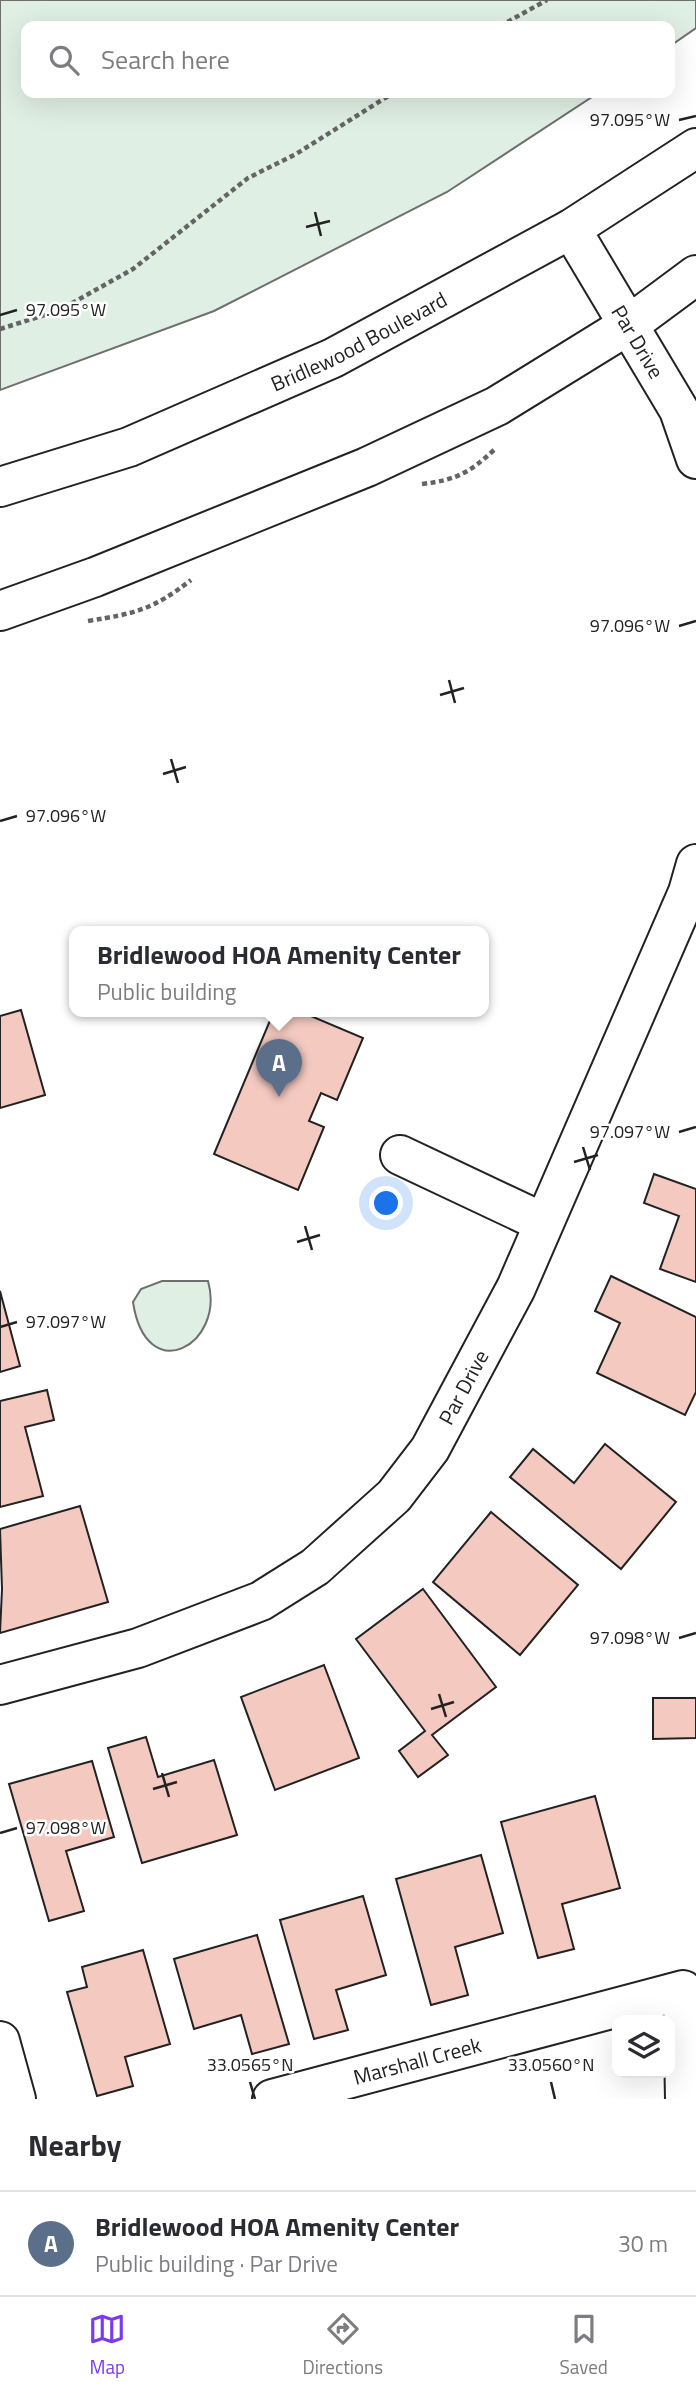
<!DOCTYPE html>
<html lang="en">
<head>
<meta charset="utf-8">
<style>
  :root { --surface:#fff; --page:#f2f2f3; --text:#2b2b33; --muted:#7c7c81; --line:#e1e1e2; --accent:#7c3aed }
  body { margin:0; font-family:"Titillium Web",sans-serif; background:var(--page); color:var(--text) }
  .controls { position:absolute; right:21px; bottom:21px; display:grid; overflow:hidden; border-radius:14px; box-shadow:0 7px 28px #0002 }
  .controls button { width:63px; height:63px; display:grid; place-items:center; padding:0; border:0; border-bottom:2px solid var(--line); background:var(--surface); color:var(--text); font:35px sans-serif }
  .you { position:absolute; left:387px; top:1204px; width:24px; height:24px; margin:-18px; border:5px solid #fff; border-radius:50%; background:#1a73e8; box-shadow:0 0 0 10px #1a73e833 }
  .badge { display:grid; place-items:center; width:46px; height:46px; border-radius:50%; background:var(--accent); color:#fff; font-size:23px; font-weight:700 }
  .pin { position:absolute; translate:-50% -58px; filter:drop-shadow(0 2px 4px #0008) }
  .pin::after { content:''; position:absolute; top:37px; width:24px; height:21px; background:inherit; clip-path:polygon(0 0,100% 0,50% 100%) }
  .popup { position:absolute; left:69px; top:926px; width:420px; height:91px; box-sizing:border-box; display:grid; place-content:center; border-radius:14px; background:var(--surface); filter:drop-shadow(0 2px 5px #0005); font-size:23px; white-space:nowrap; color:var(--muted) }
  .popup b { font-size:26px; color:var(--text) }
  .popup::after { content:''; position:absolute; left:50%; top:100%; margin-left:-14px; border:14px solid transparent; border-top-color:var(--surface) }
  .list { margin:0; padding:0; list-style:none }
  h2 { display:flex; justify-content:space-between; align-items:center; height:91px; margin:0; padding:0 28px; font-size:30px }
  h2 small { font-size:23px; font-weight:400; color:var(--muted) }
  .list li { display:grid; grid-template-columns:46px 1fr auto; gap:21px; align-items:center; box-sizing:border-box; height:105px; padding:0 28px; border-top:2px solid var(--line) }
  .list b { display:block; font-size:26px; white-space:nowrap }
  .list p { margin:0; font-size:23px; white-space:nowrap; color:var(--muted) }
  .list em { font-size:23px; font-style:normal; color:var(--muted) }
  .icon { flex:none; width:38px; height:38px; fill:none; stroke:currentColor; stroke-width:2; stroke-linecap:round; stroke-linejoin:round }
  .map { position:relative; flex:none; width:696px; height:2099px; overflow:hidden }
  .search { position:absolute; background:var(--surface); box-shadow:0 7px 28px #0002; left:21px; right:21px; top:21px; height:77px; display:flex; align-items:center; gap:18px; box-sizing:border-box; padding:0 24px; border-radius:14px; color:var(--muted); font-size:26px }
  .sheet { height:196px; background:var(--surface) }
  nav { display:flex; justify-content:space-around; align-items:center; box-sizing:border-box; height:98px; border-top:2px solid var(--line); background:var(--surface); font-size:19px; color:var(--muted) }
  nav a { display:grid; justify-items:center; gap:4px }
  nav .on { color:var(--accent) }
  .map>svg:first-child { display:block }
  .green { fill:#e0efe3; stroke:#6f6f6f; stroke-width:2 }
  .building { fill:#f3c9c0; stroke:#222; stroke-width:2 }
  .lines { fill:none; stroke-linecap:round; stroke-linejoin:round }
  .minor-casing { stroke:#222; stroke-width:42 }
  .major-casing { stroke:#222; stroke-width:42 }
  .path { stroke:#646464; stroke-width:4.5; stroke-dasharray:5 3.5; stroke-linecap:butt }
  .minor { stroke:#fff; stroke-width:38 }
  .major { stroke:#fff; stroke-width:38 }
  .ticks { fill:none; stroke:#222; stroke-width:2.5 }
  .labels { text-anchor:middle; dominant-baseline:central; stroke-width:5; stroke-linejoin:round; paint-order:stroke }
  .street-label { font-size:21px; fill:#222; stroke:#fff }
  .ticks-label { font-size:18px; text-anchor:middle; fill:#222; stroke:#fff; stroke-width:5; stroke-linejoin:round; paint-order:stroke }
</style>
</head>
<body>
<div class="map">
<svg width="696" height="2099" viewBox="0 0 696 2099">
  <rect width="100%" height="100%" fill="#fff"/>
  <path class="green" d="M0,0H696V28L670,46V26H26V93H598L447,192L214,311L0,390Z
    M162,1281H208C226,1345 146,1389 133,1302L141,1289Z"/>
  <path class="building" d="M21,1010L45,1095L0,1108V1016Z
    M274,1011H299L363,1038L337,1100L321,1093L309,1121L324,1127L298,1190L214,1154Z
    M654,1174L696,1189V1282L660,1269L679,1216L644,1203Z
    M611,1276L696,1317V1392L685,1415L597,1373L620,1323L595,1311Z
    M0,1291L20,1366L0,1372Z
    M47,1390L54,1420L25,1427L43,1496L0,1507V1401Z
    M605,1444L676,1502L621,1569L510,1477L533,1449L574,1483Z
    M80,1506L108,1602L0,1633L2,1589L0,1529Z
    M491,1512L578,1585L520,1655L433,1582Z
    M423,1589L496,1687L432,1735L448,1755L418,1777L399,1751L425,1731L356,1639Z
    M324,1665L359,1758L275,1790L241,1697Z
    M653,1698H696V1738L653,1739Z
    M146,1737L158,1777L214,1760L237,1835L142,1863L108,1748Z
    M92,1761L114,1837L66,1851L84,1911L49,1921L9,1784Z
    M595,1796L620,1888L562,1904L574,1949L538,1958L501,1822Z
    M481,1855L503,1933L455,1947L468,1995L431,2005L396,1879Z
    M363,1896L386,1975L336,1990L348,2030L314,2039L280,1920Z
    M257,1935L289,2044L252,2054L241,2015L194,2029L174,1959Z
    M143,1950L170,2044L125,2057L133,2086L97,2096L67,1992L87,1987L82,1967Z"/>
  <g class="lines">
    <g class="minor-casing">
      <g id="minor">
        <path id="s1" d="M571,229L679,410L696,459"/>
        <path d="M400,1155L542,1222"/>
        <path id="s2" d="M0,1685L138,1648L261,1601L315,1567L394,1496L430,1449L516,1288L688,892L696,864"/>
        <path d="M0,2041L16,2099"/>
        <path id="s3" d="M272,2099L683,1990L685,2099"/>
      </g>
    </g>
    <g class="major-casing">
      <g id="major">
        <path id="s4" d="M0,487L129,447L333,358L571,229L696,148"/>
        <path d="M0,611L95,577L367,467L497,406L630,324L696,275"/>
      </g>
    </g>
    <path class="path" d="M500,26L547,0
      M0,329L58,311L133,269L248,178L296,154L393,93
      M422,484C456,480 469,473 494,450
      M88,621C137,613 152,610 191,580"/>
    <use href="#minor" class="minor"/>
    <use href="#major" class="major"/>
  </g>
  <path class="ticks" d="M679,120L696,116M315,212L321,236M306,227L330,221M0,315L17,310M679,626L696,621M449,680L455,703M440,695L464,688M171,759L178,783M163,774L186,767M0,821L17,816M679,1132L696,1127M583,1147L590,1170M574,1162L598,1155M305,1226L312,1250M297,1242L320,1235M0,1327L17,1322M679,1638L696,1633M439,1694L446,1717M431,1709L454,1702M162,1773L169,1797M153,1789L177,1782M0,1833L17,1828M250,2082L255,2099M551,2082L555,2099"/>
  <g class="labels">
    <g class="street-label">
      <text stroke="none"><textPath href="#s4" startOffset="388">Bridlewood Boulevard</textPath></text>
      <text stroke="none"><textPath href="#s1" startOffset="131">Par Drive</textPath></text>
      <text stroke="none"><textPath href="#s2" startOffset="574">Par Drive</textPath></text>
      <text stroke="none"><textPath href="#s3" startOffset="150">Marshall Creek</textPath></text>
    </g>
  </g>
  <g class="ticks-label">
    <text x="630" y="126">97.095°W</text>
    <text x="66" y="316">97.095°W</text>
    <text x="630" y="632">97.096°W</text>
    <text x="66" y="822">97.096°W</text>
    <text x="630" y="1138">97.097°W</text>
    <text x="66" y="1328">97.097°W</text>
    <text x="630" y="1644">97.098°W</text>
    <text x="66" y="1834">97.098°W</text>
    <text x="250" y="2071">33.0565°N</text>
    <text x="551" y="2071">33.0560°N</text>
  </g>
</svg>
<div class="controls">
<button><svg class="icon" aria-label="layers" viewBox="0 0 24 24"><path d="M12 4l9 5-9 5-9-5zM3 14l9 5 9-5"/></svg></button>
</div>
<div class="you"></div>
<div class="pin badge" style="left:279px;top:1097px;background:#5c6f8a">A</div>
<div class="popup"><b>Bridlewood HOA Amenity Center</b>Public building</div>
<div class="search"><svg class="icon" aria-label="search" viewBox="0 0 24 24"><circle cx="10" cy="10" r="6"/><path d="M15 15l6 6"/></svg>Search here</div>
</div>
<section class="sheet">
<h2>Nearby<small></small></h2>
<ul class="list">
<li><span class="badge" style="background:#5c6f8a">A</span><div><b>Bridlewood HOA Amenity Center</b><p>Public building · Par Drive</p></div><em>30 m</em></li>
</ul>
</section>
<nav>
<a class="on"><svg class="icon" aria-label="map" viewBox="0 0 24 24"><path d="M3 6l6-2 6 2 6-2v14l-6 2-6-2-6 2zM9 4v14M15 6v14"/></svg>Map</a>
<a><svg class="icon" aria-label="directions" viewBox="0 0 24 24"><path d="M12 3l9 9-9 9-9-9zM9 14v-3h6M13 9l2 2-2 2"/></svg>Directions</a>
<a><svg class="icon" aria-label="saved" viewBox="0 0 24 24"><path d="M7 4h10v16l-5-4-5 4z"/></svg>Saved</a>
</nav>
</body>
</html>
